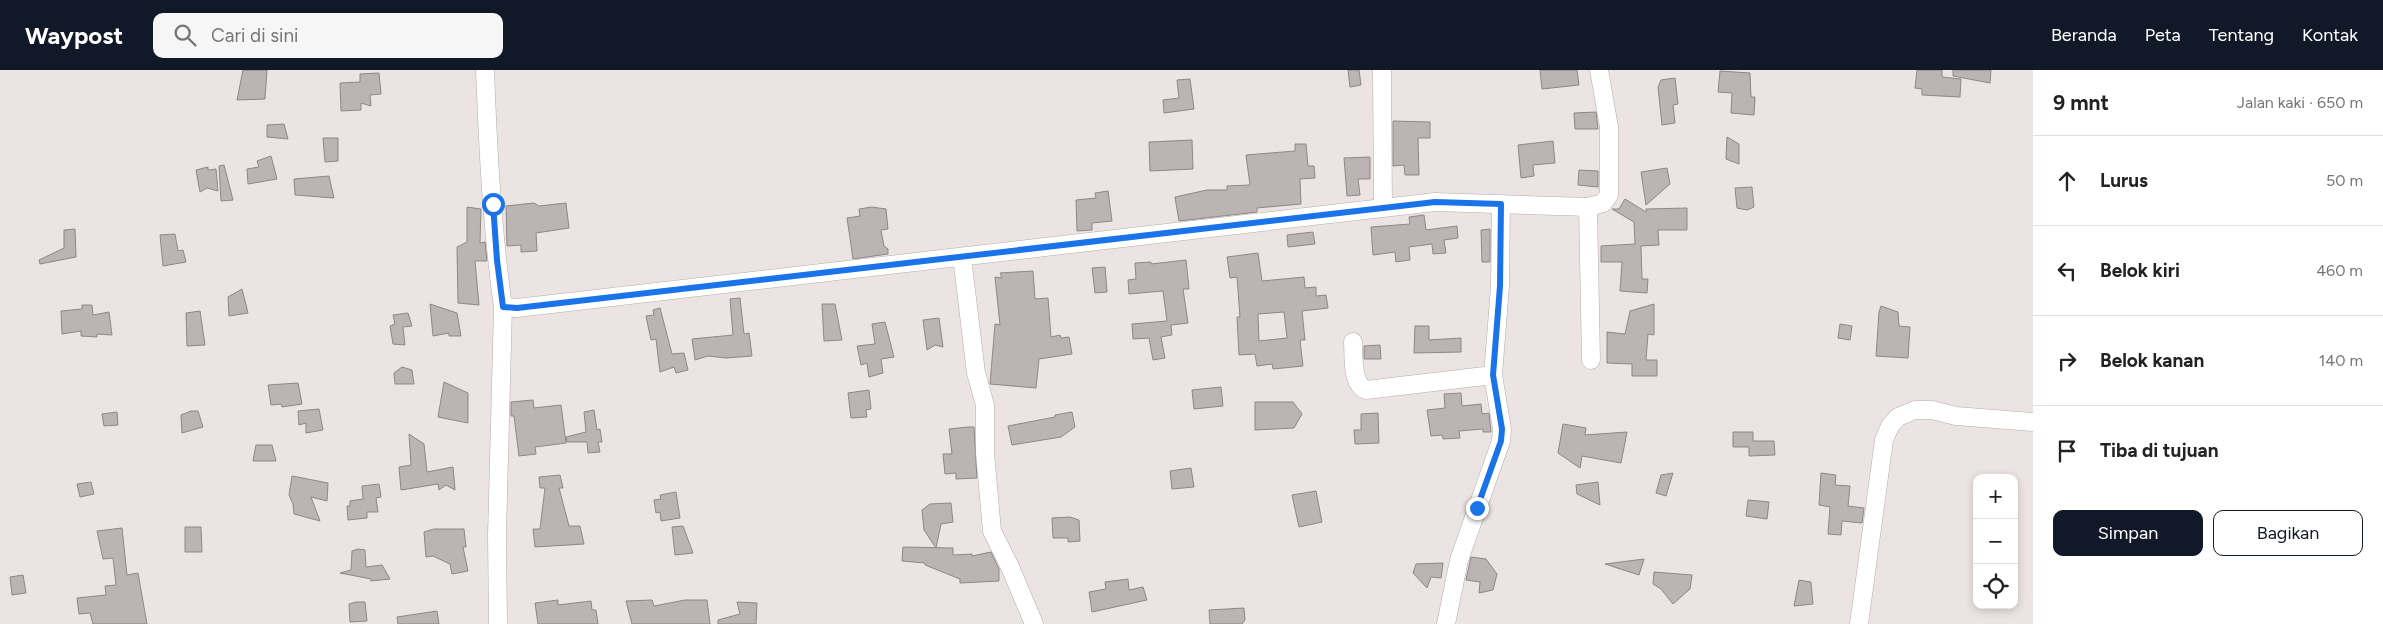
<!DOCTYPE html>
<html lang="id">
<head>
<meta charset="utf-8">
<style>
  :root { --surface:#fff; --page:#f6f6f6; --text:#222; --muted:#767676; --line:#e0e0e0; --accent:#111827 }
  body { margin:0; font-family:Figtree,sans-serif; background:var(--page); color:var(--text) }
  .controls { position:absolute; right:15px; bottom:15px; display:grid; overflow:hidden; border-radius:10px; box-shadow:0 2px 8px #0003 }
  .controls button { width:45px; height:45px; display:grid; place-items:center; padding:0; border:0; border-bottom:1px solid var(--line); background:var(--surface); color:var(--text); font:25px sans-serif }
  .stop { position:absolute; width:15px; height:15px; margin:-11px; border:4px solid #1a73e8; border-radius:50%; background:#fff }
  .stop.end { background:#1a73e8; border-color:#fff; box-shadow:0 1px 5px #0008 }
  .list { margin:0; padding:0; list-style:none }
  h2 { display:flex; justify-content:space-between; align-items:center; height:65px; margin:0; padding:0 20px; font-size:21px }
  h2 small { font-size:16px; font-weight:400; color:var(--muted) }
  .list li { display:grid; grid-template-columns:32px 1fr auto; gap:15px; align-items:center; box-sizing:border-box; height:90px; padding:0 20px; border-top:1px solid var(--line) }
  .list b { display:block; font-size:19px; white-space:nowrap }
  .list em { font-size:16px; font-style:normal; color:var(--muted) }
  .actions { display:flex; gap:10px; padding:15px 20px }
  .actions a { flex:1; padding:11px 0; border:1px solid var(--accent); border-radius:10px; text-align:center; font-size:18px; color:var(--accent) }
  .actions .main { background:var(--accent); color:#fff }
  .icon { flex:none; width:28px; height:28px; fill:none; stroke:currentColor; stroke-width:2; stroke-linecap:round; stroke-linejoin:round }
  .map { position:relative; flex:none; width:2033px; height:554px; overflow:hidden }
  header { display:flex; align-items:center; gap:30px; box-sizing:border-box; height:70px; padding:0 25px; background:var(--accent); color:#fff }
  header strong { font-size:24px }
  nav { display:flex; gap:28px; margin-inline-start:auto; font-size:18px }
  .search { width:350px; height:45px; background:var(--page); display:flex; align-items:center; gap:12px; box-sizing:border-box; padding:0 18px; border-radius:10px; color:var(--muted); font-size:19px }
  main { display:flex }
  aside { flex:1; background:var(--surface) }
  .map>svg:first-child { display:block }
  .building { fill:#bbb3b4; stroke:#8e8787; fill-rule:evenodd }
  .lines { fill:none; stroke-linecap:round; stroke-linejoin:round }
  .minor-casing { stroke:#b3adaa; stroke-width:19 }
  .minor { stroke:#fff; stroke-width:18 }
  .route { stroke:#1a73e8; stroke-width:6 }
</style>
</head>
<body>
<header>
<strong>Waypost</strong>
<div class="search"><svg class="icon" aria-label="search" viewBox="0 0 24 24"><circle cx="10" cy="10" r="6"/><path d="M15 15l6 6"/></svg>Cari di sini</div>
<nav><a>Beranda</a><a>Peta</a><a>Tentang</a><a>Kontak</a></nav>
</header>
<main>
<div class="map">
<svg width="2033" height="554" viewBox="0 0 2033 554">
  <rect width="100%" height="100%" fill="#ece4e2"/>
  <path class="building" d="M243,0H267L265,29L237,30Z
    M1348,0H1359L1361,15L1350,17Z
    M1540,0H1577L1579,15L1542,19Z
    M1917,0H1942V7L1961,9L1960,27L1922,25V19L1915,18Z
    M1953,0H1991L1990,13L1953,6Z
    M1720,1L1750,3L1751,27H1755L1754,45L1731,43L1732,23L1718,22Z
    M379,3L381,24L370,25L371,36L361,33V40L341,41L340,13L360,12V4Z
    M1675,8L1678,34L1673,35L1675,53L1662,55L1658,17L1661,10Z
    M1190,9L1194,39L1164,43L1163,30L1179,28L1177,10Z
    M1596,42L1598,59H1575L1574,43Z
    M1393,51L1430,52V68H1418L1419,105H1405L1404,95L1393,96Z
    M284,54L288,69L267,67V55Z
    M1727,67L1739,74V94L1726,89Z
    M323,68H338V91L325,92Z
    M1192,70L1193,99L1150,101L1149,72Z
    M1553,71L1555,93L1533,95L1534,106L1521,108L1518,75Z
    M1295,74H1306L1308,96H1314L1315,108L1300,109L1301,134L1257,138V142L1179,151L1175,127L1207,120H1227V116L1250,115L1246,85L1295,81Z
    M271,86L277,109L248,114L247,99L259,97L257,91Z
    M1370,87V109H1358L1360,125L1347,126L1344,88Z
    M224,95L233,130L221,131L219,96Z
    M208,97V100L216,99L218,121L207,118L200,122L196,100Z
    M1667,98L1670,114L1646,135L1641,102Z
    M1579,100L1598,101V117L1578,115Z
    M329,106L334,128L295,125L294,109Z
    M1752,117L1754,137L1747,140L1737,138L1735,118Z
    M1108,121L1112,151L1092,153V160L1077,161L1076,130L1096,128L1095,123Z
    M1625,129L1646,142V139L1687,138V160H1658L1659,175L1641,176L1642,209H1648L1647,223L1620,221L1622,192H1601V176L1635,174L1634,152L1612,139H1619Z
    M534,133L539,136L566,133L569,158L536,163L537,181L521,182V175L507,176L506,136Z
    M467,137L481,139L480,173L485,172L487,191H475L479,235L458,233L457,177L467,172Z
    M872,137L886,139L888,159L881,160L884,176L888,179V184L853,189L847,148L860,146L859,139Z
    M1424,145L1426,160L1457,156L1458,168L1444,170L1446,183L1433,184L1432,174L1409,177L1410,190L1396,192L1395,182L1373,185L1371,157L1410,154L1409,147Z
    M75,159L76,187L40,194L39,190L64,178V160Z
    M1490,159V192H1482L1481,160Z
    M1313,162L1315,174L1288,177L1287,165Z
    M175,164L178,181L183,180L186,192L163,196L160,165Z
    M1258,183L1262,211L1304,207L1305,218L1316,217V226L1326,225L1328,238L1302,241L1305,270H1300L1303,296L1273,299L1272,294L1257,296L1255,284L1239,285L1237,247H1240L1237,207L1230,208L1227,187ZM1284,242L1287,268L1259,271L1258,244Z
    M1186,190L1189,219H1183L1188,253L1171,255L1172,265L1161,267L1165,288L1153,290L1149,268L1133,269L1132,254L1167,251L1163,221L1129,224L1128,210L1136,209L1135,193L1151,192V194Z
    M1105,197L1107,222L1095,223L1092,198Z
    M1033,201L1035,229L1048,228L1051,267L1060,265L1061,268L1069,267L1072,284L1039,289L1036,318L990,314L995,254L1000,255L995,207L1002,208L1000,203Z
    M242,219L248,243L229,246L228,227Z
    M740,228L744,264L749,263L752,286L726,288L708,286L695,290L692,269L733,265L730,229Z
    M430,234L457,243L461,266H449V263L433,266Z
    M822,234H835L842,270L824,271Z
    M1654,234V265L1648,264L1646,290H1657V306H1632V294L1607,293V262L1625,264L1630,241Z
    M82,235H92L93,245L109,242L112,265L97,264V267L81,266V261L62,264L61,241L82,239Z
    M1881,236L1898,242L1899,256L1910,257L1908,288L1876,286L1879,242Z
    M660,238L672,284L684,283L688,300L676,303L674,297L660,302L656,269L651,270L646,246L654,245L653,240Z
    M200,241L205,275L187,276L186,243Z
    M408,243L412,256L403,257L405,275L393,274L390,256L395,254L393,245Z
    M939,248L943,277L935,275L927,280L923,250Z
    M885,252L894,287L881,289L883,303L869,307L867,293L861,295L857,276L875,274L872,254Z
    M1840,254L1852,256L1850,270L1838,268Z
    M1415,256H1429V270L1461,268V282L1414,283Z
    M1380,275L1381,289H1364V276Z
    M402,297L412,300L414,314H395L394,303Z
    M444,312L468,323V353L438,347Z
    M298,313L302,334L282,337L281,334L271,335L268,315Z
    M1221,317L1223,336L1194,339L1192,320Z
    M869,320L871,339L866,340L867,347L851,348L848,323Z
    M1461,323L1462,336L1481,334L1482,344L1489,343L1491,362H1483V359L1459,361L1460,368L1443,369L1442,365L1431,366L1427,340L1445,338L1444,324Z
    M533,330L534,338L561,335L566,373L535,377L536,384L519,386L514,346H511V332Z
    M1255,332H1293L1302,344L1294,358L1255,360Z
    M319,339L323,360L306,363V353L299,355L298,341Z
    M594,340L597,360L600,359L602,372H598L600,382L588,383L587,372H567L566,367L586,362L584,342Z
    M191,341H198L203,357L182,363L181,345Z
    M117,342L118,355L104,356L102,344Z
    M1072,342L1075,357L1061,367L1012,375L1008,356L1055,347V345Z
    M1378,343L1379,373L1355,374L1354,360H1361V344Z
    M1563,354L1586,358L1585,365L1627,362L1621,393L1582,386L1580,398L1558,383Z
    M968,357H974L977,408L956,409V403L945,404L943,384H952L949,359Z
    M1733,362H1753V371H1774L1775,385L1749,386V377H1733Z
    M409,364L424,374L427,402L453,397L455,420L446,415L439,420L438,414L401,420L399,397L411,395Z
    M256,375H272L276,391H253Z
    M1191,398L1194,417L1172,419L1170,401Z
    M1673,403L1666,426L1656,423L1661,405Z
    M1821,403L1836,405L1835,415L1850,416L1848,436L1864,438L1862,453L1842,451L1841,465L1828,464L1830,437L1819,435Z
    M560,405L563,418H559L569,456H580L584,474L535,477L533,459H540L545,418H540L539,407Z
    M292,406L328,413L327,431L311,427L320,451L294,444L293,434L289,425Z
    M91,412L94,424L80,427L77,414Z
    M1598,412L1600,435L1577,424L1576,415Z
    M379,414L381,427L376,428L378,442H367V448L348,450L347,436H350V431L363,429L362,416Z
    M1316,421L1322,452L1299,457L1292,425Z
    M676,422L680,448L661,451L660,442L656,443L654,430L661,429L660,425Z
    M1748,430L1769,432L1767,449L1746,446Z
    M951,433L953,452L941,454L936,478L924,460L922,440L930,434Z
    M1070,447L1079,450L1080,471L1068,472V468H1053L1052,448Z
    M683,456L693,483L675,485L672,457Z
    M185,457H201L202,482H185Z
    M122,458L127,505L138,503L147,554H93L90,543L79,544L77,528L106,525L105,516L116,515L113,488L103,489L97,461Z
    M434,459H464L466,477H463L468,501L452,504L450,494L433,486L426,487L424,462Z
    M903,477L953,478V485L972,484V486L991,482L999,499V511L960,513V509L925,495V493L902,491Z
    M358,479L365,480L366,497L382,495L390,509L371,511V509L340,503L351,500L352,481Z
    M1471,487L1486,489L1497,504L1493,520L1479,523L1480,512L1466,510Z
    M1644,489L1639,505L1605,494Z
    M1443,493L1441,508L1431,507L1427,518L1413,503L1416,494Z
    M1654,502L1692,505L1690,519L1673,534L1661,519L1653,514Z
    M23,505L26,523L12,525L10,507Z
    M1128,509L1129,520L1143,517L1147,530L1092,542L1089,522L1106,519L1105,512Z
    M1799,510L1811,512L1813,534L1794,536Z
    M558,530V535L591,531L592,540H596L598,554H538L535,533Z
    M652,530L654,536L685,530H707L710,554H632L626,531Z
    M356,532H365L367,551L350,552L349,534Z
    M737,532L757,533L756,554H718V550L740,544Z
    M1244,538L1245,550L1242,554H1210L1209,540Z
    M437,541L439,554H398L397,547Z"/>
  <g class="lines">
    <g class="minor-casing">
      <path id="minor" d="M485,0C488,79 492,158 503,237L517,238L1435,132L1588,137L1603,133L1609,125V57L1599,0
        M1382,0L1383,138
        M1588,137L1591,290
        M962,187L976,303L985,335V383L992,461L1010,497L1034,554
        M1353,272C1354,286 1351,314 1366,320L1493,305
        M498,554L497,465L503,237
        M1446,554L1459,490L1501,371L1502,359L1493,305L1500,216L1501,134
        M1859,554L1884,370L1890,356L1898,347L1915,340H1932L1956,346L2033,352"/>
    </g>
    <use href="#minor" class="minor"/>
  </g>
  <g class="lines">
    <path class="route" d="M493,134L497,190L503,237L517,238L1435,132L1501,134L1500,216L1493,305L1502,359L1501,371L1477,438"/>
  </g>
</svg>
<div class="controls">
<button>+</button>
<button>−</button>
<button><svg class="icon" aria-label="locate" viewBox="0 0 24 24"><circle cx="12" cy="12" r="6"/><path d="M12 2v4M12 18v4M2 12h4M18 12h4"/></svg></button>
</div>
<div class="stop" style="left:493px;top:134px"></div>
<div class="stop end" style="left:1477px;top:438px"></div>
</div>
<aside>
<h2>9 mnt<small>Jalan kaki · 650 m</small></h2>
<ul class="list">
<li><svg class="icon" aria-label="ahead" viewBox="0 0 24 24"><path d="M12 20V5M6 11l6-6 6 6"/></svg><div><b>Lurus</b></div><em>50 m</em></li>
<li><svg class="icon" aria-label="left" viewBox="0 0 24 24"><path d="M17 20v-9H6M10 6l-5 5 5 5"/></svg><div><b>Belok kiri</b></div><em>460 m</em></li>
<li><svg class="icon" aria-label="right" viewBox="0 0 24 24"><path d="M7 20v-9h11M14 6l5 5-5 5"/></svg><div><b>Belok kanan</b></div><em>140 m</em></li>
<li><svg class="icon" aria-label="arrive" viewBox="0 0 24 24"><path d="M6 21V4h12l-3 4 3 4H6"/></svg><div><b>Tiba di tujuan</b></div></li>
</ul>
<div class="actions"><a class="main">Simpan</a><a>Bagikan</a></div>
</aside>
</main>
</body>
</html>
